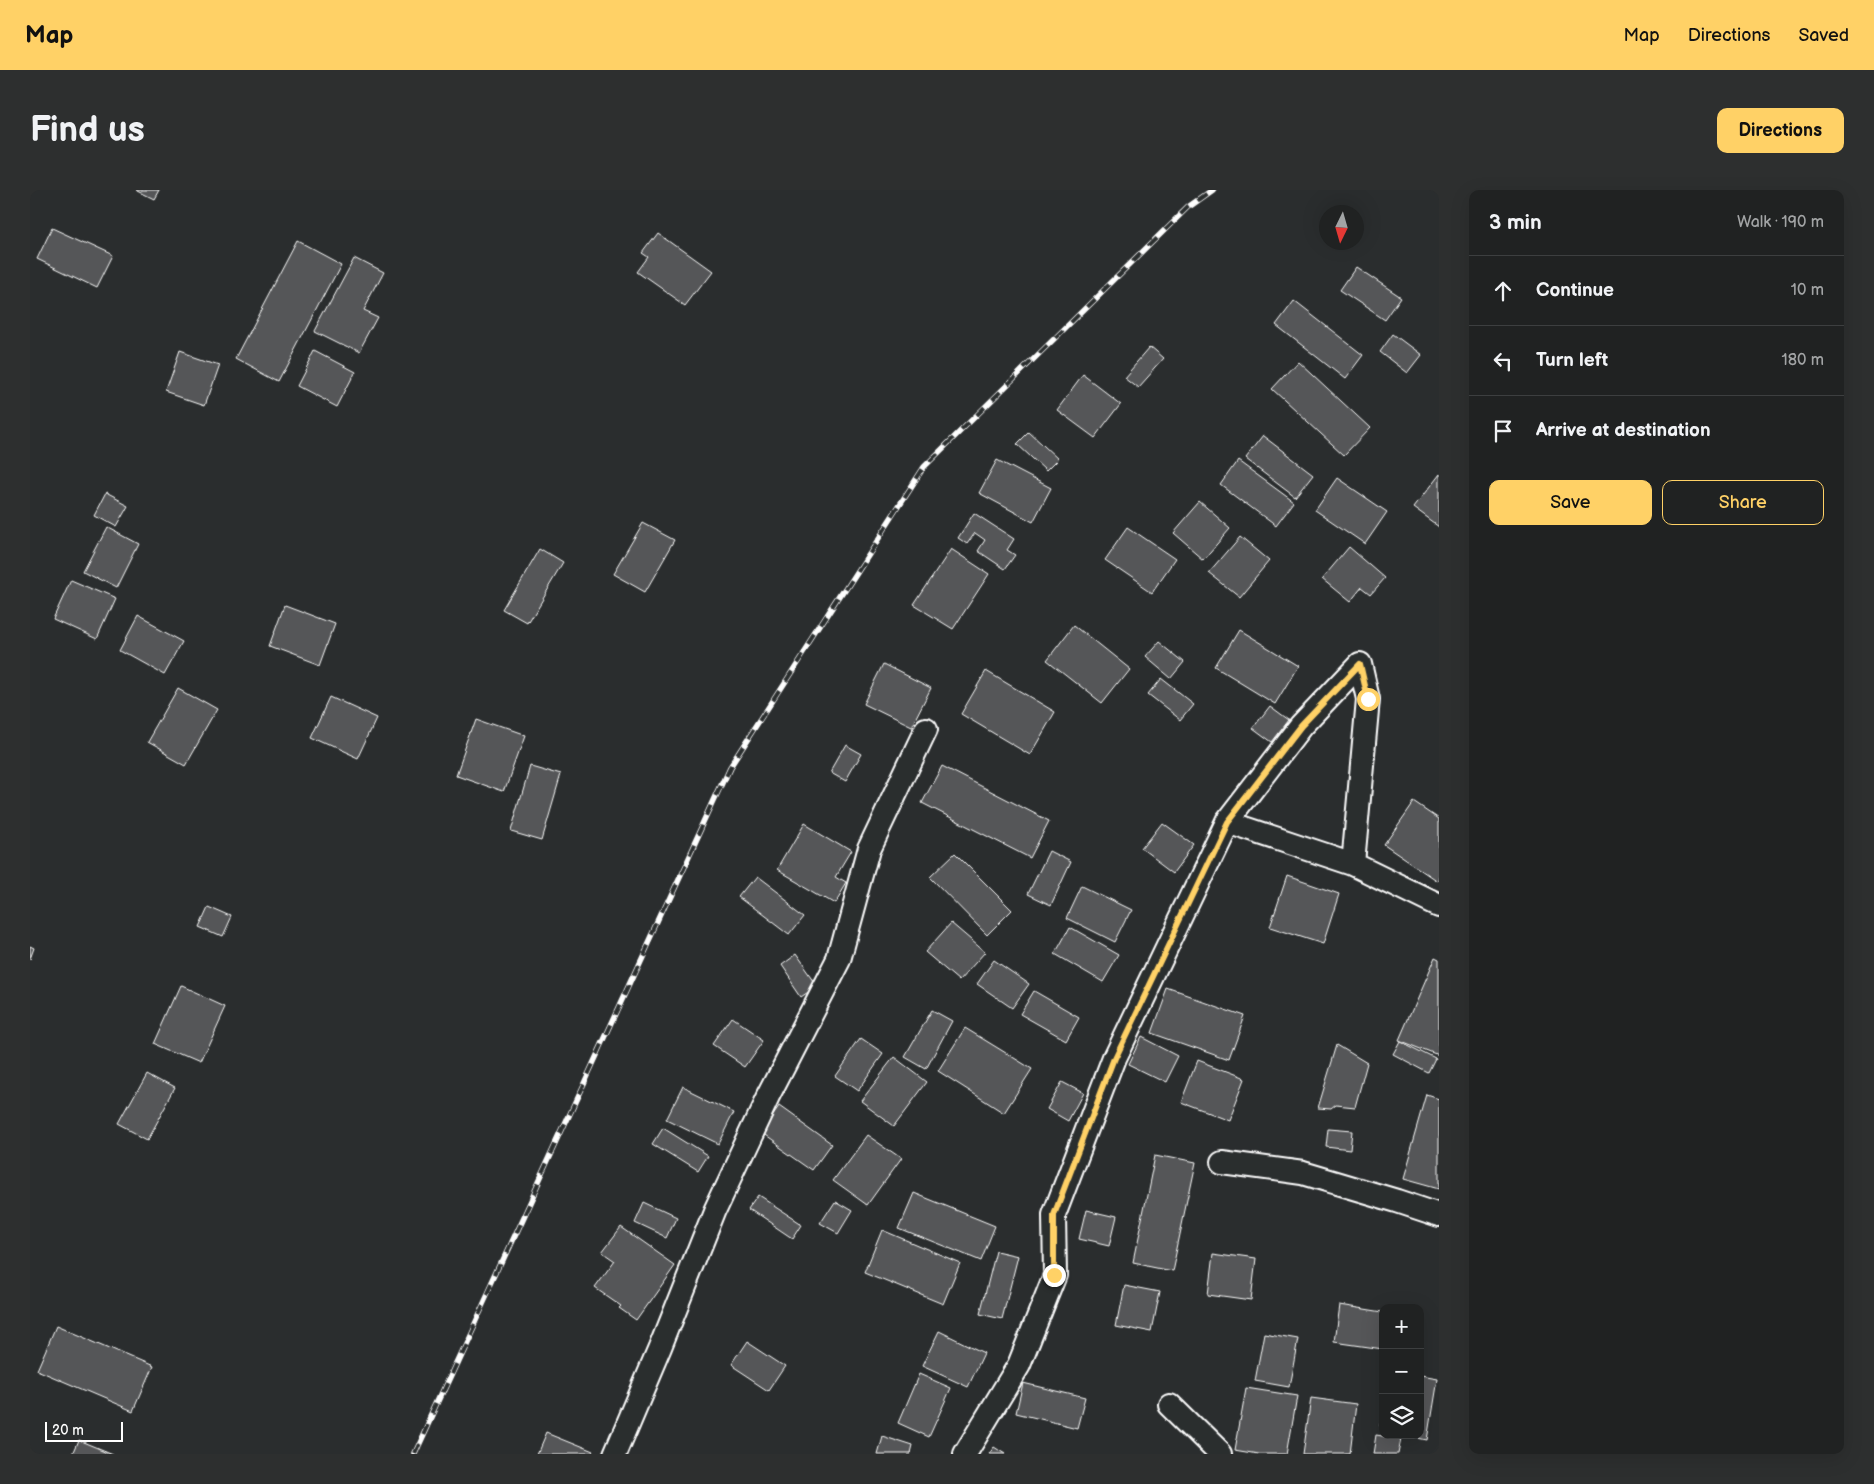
<!DOCTYPE html>
<html lang="en">
<head>
<meta charset="utf-8">
<style>
  :root { --surface:#202222; --page:#2d2f2f; --text:#f1f3f6; --muted:#a2a4a5; --line:#3d3f40; --accent:#ffd166 }
  body { margin:0; font-family:"Balsamiq Sans",sans-serif; background:var(--page); color:var(--text) }
  .controls { position:absolute; right:15px; bottom:15px; display:grid; overflow:hidden; border-radius:10px; box-shadow:0 5px 20px #0002 }
  .controls button { width:45px; height:45px; display:grid; place-items:center; padding:0; border:0; border-bottom:1px solid var(--line); background:var(--surface); color:var(--text); font:25px sans-serif }
  .compass { position:absolute; left:1289px; top:15px; width:45px; height:45px; border-radius:50%; background:var(--surface); box-shadow:0 5px 20px #0002; rotate:185deg }
  .scale { position:absolute; left:15px; bottom:12px; width:78px; box-sizing:border-box; padding-left:5px; border:2px solid #fff; border-top:0; font-size:14px; line-height:18px; white-space:nowrap; color:#fff; -webkit-text-stroke:4px #2a2d2e; paint-order:stroke }
  .stop { position:absolute; width:15px; height:15px; margin:-11px; border:4px solid #ffd166; border-radius:50%; background:#fff }
  .stop.end { background:#ffd166; border-color:#fff; box-shadow:0 1px 5px #0008 }
  .list { margin:0; padding:0; list-style:none }
  h2 { display:flex; justify-content:space-between; align-items:center; height:65px; margin:0; padding:0 20px; font-size:21px }
  h2 small { font-size:16px; font-weight:400; color:var(--muted) }
  .list li { display:grid; grid-template-columns:32px 1fr auto; gap:15px; align-items:center; box-sizing:border-box; height:70px; padding:0 20px; border-top:1px solid var(--line) }
  .list b { display:block; font-size:19px; white-space:nowrap }
  .list em { font-size:16px; font-style:normal; color:var(--muted) }
  .actions { display:flex; gap:10px; padding:15px 20px }
  .actions a { flex:1; padding:11px 0; border:1px solid var(--accent); border-radius:10px; text-align:center; font-size:18px; color:var(--accent) }
  .actions .main { background:var(--accent); color:#111 }
  .icon { flex:none; width:28px; height:28px; fill:none; stroke:currentColor; stroke-width:2; stroke-linecap:round; stroke-linejoin:round }
  .map { position:relative; flex:none; width:1409px; height:1264px; overflow:hidden; border-radius:10px }
  header { display:flex; align-items:center; gap:30px; box-sizing:border-box; height:70px; padding:0 25px; background:var(--accent); color:#111 }
  header strong { font-size:24px }
  nav { display:flex; gap:28px; margin-inline-start:auto; font-size:18px }
  .intro { display:flex; align-items:center; justify-content:space-between; box-sizing:border-box; height:120px; padding:0 30px }
  h1 { margin:0; font-size:35px }
  .button { padding:12px 22px; border-radius:10px; background:var(--accent); color:#111; font-size:18px; font-weight:700 }
  main { display:flex; gap:30px; padding:0 30px }
  aside { flex:1; background:var(--surface); border-radius:10px; box-shadow:0 5px 20px #0002 }
  .map>svg:first-child { display:block }
  .building { fill:#555758; stroke:#fff }
  .lines { fill:none; stroke-linecap:round; stroke-linejoin:round }
  .minor-casing { stroke:#fff; stroke-width:26 }
  .minor { stroke:#2a2d2e; stroke-width:22 }
  .rail-casing { stroke:#fff; stroke-width:5.5 }
  .rail { stroke:#2a2d2e; stroke-width:4; stroke-dasharray:11; stroke-linecap:butt }
  .route { stroke:#ffd166; stroke-width:6 }
</style>
</head>
<body>
<header>
<strong>Map</strong>
<nav><a>Map</a><a>Directions</a><a>Saved</a></nav>
</header>
<div class="intro"><h1>Find us</h1><a class="button">Directions</a></div>
<main>
<div class="map">
<svg width="1409" height="1264" viewBox="0 0 1409 1264">
  <rect width="100%" height="100%" fill="#2a2d2e"/>
  <filter id="ink" filterUnits="userSpaceOnUse"><feTurbulence type="fractalNoise" baseFrequency=".02" numOctaves="2"/><feDisplacementMap in="SourceGraphic" scale="10" xChannelSelector="R" yChannelSelector="G"/><feConvolveMatrix kernelMatrix="1 2 1 2 8 2 1 2 1" color-interpolation-filters="sRGB"/></filter>
  <g filter="url(#ink)">
    <path class="building" d="M106,0H129L124,9Z
      M22,38L83,66L67,98L7,69Z
      M628,43L681,81L655,115L608,82L619,67L613,63Z
      M268,51L311,74L249,192L206,169Z
      M324,68L353,83L333,121L348,128L329,163L285,141Z
      M1326,77L1371,107L1355,130L1310,100Z
      M1264,111L1333,165L1315,189L1246,135Z
      M1363,144L1391,165L1377,183L1350,162Z
      M1119,157L1133,169L1108,197L1094,186Z
      M285,161L325,182L307,217L267,196Z
      M150,162L188,175L174,215L136,202Z
      M1268,171L1340,238L1314,265L1242,199Z
      M1053,185L1091,214L1065,248L1027,220Z
      M999,242L1028,269L1016,281L987,254Z
      M1233,246L1283,284L1265,307L1215,269Z
      M967,270L1021,298L1003,332L949,303Z
      M1208,271L1264,312L1246,336L1191,295Z
      M1409,284V337L1383,318Z
      M1307,288L1357,322L1335,354L1285,320Z
      M75,304L98,316L86,337L64,325Z
      M1170,312L1200,338L1173,369L1143,343Z
      M944,323L984,349L977,360L985,365L975,379L948,361L955,350L945,343L937,354L928,348Z
      M613,333L645,350L615,402L583,384Z
      M76,337L108,354L86,398L53,381Z
      M1098,337L1145,369L1122,402L1075,370Z
      M1210,347L1239,371L1209,407L1179,383Z
      M1319,357L1355,388L1341,404L1332,397L1320,412L1292,389Z
      M510,359L533,373L497,433L474,420Z
      M921,359L959,384L923,439L884,415Z
      M41,390L85,409L67,449L23,429Z
      M255,415L305,434L290,475L240,456Z
      M108,426L154,451L135,485L90,460Z
      M1044,435L1099,479L1072,513L1017,470Z
      M1209,440L1268,476L1245,514L1186,478Z
      M1129,451L1155,472L1141,489L1115,467Z
      M854,474L901,498L881,537L834,514Z
      M956,481L1025,522L1000,565L931,524Z
      M1131,489L1163,514L1150,530L1118,505Z
      M148,498L187,520L156,574L117,552Z
      M301,507L347,528L328,569L282,548Z
      M1240,516L1259,530L1242,552L1223,538Z
      M446,529L494,546L474,602L426,585Z
      M815,555L831,564L815,592L799,583Z
      M500,576L531,585L512,650L481,641Z
      M912,576L1019,631L1000,668L892,613Z
      M1384,612L1409,629V688L1407,691L1354,655Z
      M1132,632L1164,655L1144,682L1112,658Z
      M774,634L821,662L806,687L816,693L804,713L747,680Z
      M1019,661L1041,672L1021,715L998,704Z
      M925,663L982,720L957,745L900,687Z
      M1257,686L1309,704L1293,754L1240,737Z
      M725,687L775,725L759,745L709,707Z
      M1052,696L1101,720L1085,752L1037,728Z
      M179,717L202,727L193,747L170,737Z
      M921,733L955,762L929,791L895,762Z
      M1040,737L1089,765L1073,792L1025,764Z
      M0,756L4,758L0,769Z
      M765,765L787,796L771,807L750,776Z
      M1405,767L1409,769V866L1369,850Z
      M964,770L999,794L982,818L947,794Z
      M151,796L195,816L169,873L125,854Z
      M1138,799L1215,826L1199,870L1122,843Z
      M1004,801L1049,827L1036,850L990,824Z
      M902,820L922,831L896,879L875,867Z
      M703,829L734,850L715,877L684,856Z
      M935,838L1002,879L974,923L908,881Z
      M1111,847L1148,866L1135,892L1098,874Z
      M831,849L853,864L827,901L805,886Z
      M1370,851L1406,869L1399,883L1363,864Z
      M1307,855L1337,873L1325,917L1306,915L1301,919L1288,918Z
      M864,867L897,892L864,936L830,911Z
      M1167,871L1214,889L1198,930L1151,912Z
      M117,883L145,898L117,949L89,934Z
      M1032,892L1053,903L1038,931L1017,919Z
      M653,897L704,922L688,954L637,929Z
      M1397,905L1409,909V999L1373,989Z
      M749,917L802,955L784,980L731,943Z
      M633,938L678,966L668,982L623,954Z
      M1298,939L1322,941L1320,960L1296,957Z
      M836,945L871,969L838,1015L803,990Z
      M1125,965L1165,973L1142,1081L1103,1073Z
      M884,1003L965,1036L951,1071L869,1038Z
      M728,1007L771,1035L762,1049L719,1020Z
      M805,1010L822,1020L808,1043L790,1033Z
      M614,1013L646,1028L637,1048L605,1033Z
      M1056,1020L1086,1027L1079,1056L1049,1049Z
      M591,1037L645,1075L606,1130L589,1118L591,1116L565,1098L585,1071L572,1062Z
      M852,1040L930,1073L913,1114L835,1082Z
      M966,1061L988,1066L972,1129L950,1124Z
      M1183,1063L1226,1069L1221,1110L1178,1104Z
      M1094,1095L1130,1102L1122,1142L1086,1135Z
      M1309,1115L1353,1122V1159L1304,1152Z
      M26,1136L122,1177L103,1221L7,1180Z
      M909,1141L954,1163L938,1197L892,1176Z
      M1234,1143L1268,1149L1259,1197L1225,1191Z
      M717,1151L755,1176L739,1200L701,1175Z
      M889,1184L921,1198L899,1247L868,1233Z
      M1390,1186L1407,1189L1397,1250L1378,1246L1390,1245Z
      M993,1193L1055,1208L1047,1238L986,1223Z
      M1216,1198L1267,1206L1257,1264H1229L1205,1260Z
      M1281,1208L1326,1214L1320,1264H1273Z
      M1353,1218V1236H1350Z
      M516,1243L563,1262L562,1264H507Z
      M1346,1245L1371,1249L1368,1264H1343Z
      M852,1246L883,1256L881,1264H847Z
      M49,1250L83,1264H43Z
      M964,1257L975,1264H959Z"/>
    <g class="lines">
      <g class="minor-casing">
        <path id="minor" d="M1323,674L1409,716
          M1192,972L1273,983L1367,1011L1409,1025
          M1139,1214L1190,1264
          M585,1264L630,1158L685,1020L738,907L809,769L839,659L896,539
          M935,1264L989,1175L1025,1085L1024,1025L1084,868L1197,632L1271,536L1330,474L1338,509L1323,674L1197,632"/>
      </g>
      <use href="#minor" class="minor"/>
      <g class="rail-casing">
        <path id="rail" d="M383,1264L700,577L894,277L1158,17L1182,0"/>
      </g>
      <use href="#rail" class="rail"/>
    </g>
  </g>
  <g class="lines" filter="url(#ink)">
    <path class="route" d="M1024,1085V1025L1084,868L1197,632L1271,536L1330,474L1338,509"/>
  </g>
</svg>
<div class="controls">
<button>+</button>
<button>−</button>
<button><svg class="icon" aria-label="layers" viewBox="0 0 24 24"><path d="M12 4l9 5-9 5-9-5zM3 14l9 5 9-5"/></svg></button>
</div>
<svg class="compass" viewBox="-18 -18 36 36"><path d="M0-13l5 13h-10z" fill="#e53935"/><path d="M0 13l5-13h-10z" fill="#a2a4a5"/></svg>
<div class="scale">20 m</div>
<div class="stop" style="left:1338px;top:509px"></div>
<div class="stop end" style="left:1024px;top:1085px"></div>
</div>
<aside>
<h2>3 min<small>Walk · 190 m</small></h2>
<ul class="list">
<li><svg class="icon" aria-label="ahead" viewBox="0 0 24 24"><path d="M12 20V5M6 11l6-6 6 6"/></svg><div><b>Continue</b></div><em>10 m</em></li>
<li><svg class="icon" aria-label="left" viewBox="0 0 24 24"><path d="M17 20v-9H6M10 6l-5 5 5 5"/></svg><div><b>Turn left</b></div><em>180 m</em></li>
<li><svg class="icon" aria-label="arrive" viewBox="0 0 24 24"><path d="M6 21V4h12l-3 4 3 4H6"/></svg><div><b>Arrive at destination</b></div></li>
</ul>
<div class="actions"><a class="main">Save</a><a>Share</a></div>
</aside>
</main>
</body>
</html>
